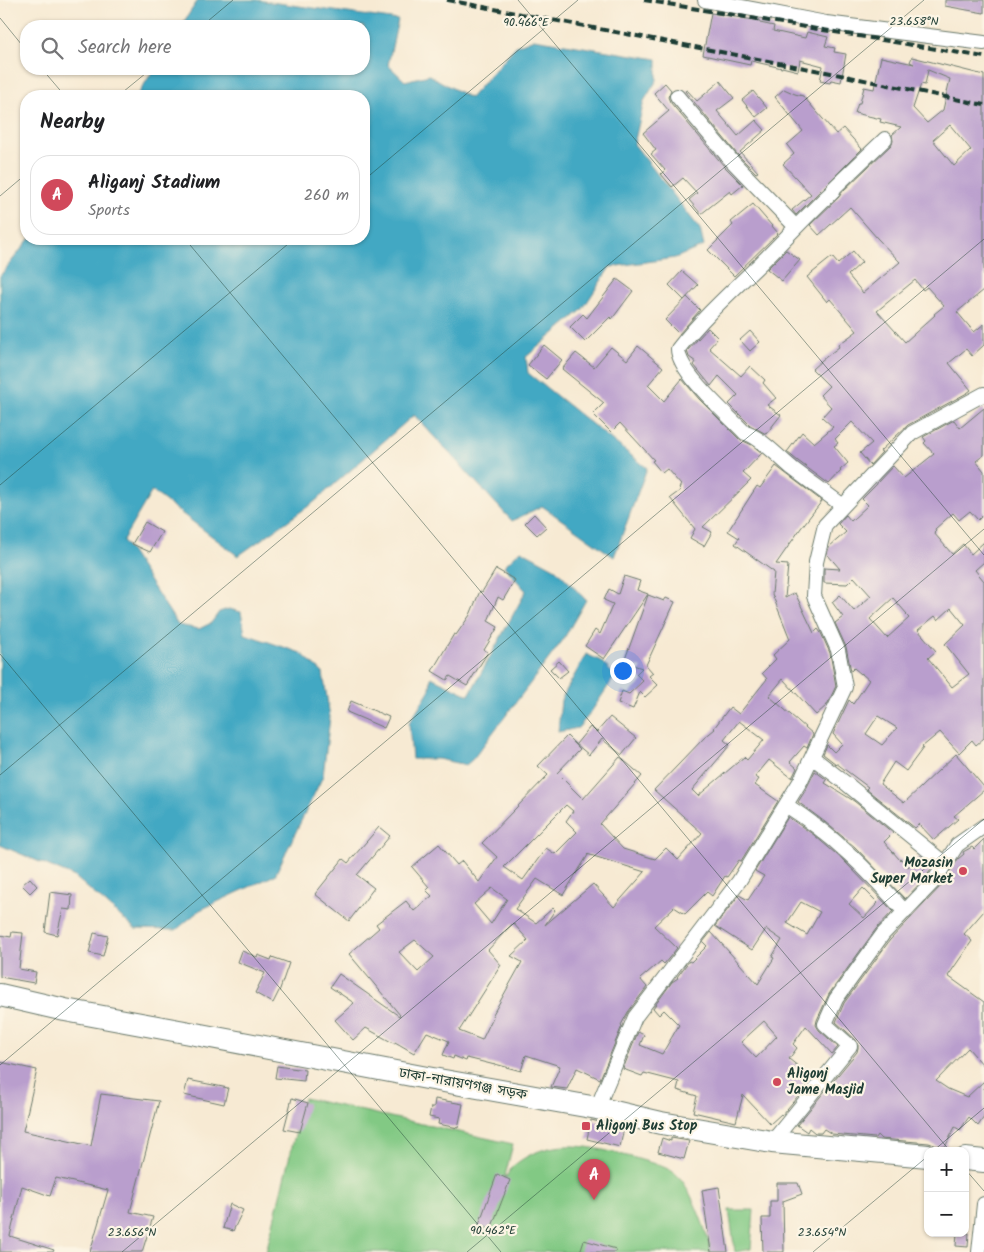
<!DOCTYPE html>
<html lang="en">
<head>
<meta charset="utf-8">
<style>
  :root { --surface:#fff; --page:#f2f2f2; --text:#202124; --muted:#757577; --line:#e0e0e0; --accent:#d1495b }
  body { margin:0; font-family:Kalam,"Noto Sans Bengali",sans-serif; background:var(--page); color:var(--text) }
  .controls { position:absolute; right:15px; bottom:15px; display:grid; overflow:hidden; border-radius:10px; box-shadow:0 1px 4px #0004 }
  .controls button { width:45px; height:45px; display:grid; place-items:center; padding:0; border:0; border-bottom:1px solid var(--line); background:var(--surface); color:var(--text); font:25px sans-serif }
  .you { position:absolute; left:622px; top:670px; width:18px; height:18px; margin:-12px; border:4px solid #fff; border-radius:50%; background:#1a73e8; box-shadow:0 0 0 8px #1a73e833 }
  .badge { display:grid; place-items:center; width:32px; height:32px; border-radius:50%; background:var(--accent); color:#fff; font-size:16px; font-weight:700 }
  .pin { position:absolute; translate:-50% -41px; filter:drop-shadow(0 1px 2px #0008) }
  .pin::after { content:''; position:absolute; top:26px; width:18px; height:15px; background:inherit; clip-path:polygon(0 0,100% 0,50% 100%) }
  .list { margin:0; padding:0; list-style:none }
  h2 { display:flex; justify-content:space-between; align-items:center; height:65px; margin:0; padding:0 20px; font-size:21px }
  h2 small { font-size:16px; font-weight:400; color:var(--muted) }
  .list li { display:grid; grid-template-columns:32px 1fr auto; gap:15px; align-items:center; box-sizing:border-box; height:80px; margin:0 10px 10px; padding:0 10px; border:1px solid var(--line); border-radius:20px }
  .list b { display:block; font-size:19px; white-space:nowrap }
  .list p { margin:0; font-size:16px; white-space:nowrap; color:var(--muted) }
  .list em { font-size:16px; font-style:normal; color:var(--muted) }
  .icon { flex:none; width:28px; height:28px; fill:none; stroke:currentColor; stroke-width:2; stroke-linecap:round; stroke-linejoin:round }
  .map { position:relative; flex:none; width:984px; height:1252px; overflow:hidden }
  .search { position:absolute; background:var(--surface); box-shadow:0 1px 4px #0004; left:20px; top:20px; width:350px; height:55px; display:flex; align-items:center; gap:12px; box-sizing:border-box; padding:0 18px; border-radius:20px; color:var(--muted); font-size:19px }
  .panel { position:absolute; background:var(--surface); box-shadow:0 1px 4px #0004; left:20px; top:90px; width:350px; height:155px; border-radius:20px }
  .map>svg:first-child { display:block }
  .green { fill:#82c984; stroke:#50835c }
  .water { fill:#43a8c3; stroke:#31727c }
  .building { fill:#b99ecd; fill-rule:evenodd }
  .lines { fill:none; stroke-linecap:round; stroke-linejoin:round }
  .minor-casing { stroke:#6b7a6c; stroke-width:16 }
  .trunk-casing { stroke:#6b7a6c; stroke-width:24 }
  .minor { stroke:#fff; stroke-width:14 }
  .trunk { stroke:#fff; stroke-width:22 }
  .rail { stroke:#1f3d34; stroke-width:4; stroke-dasharray:8 4; stroke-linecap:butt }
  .ticks { fill:none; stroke:#1f3d34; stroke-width:1; stroke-opacity:0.45 }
  .poi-dot { fill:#d1495b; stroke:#fcf5e5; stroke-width:2 }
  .labels { text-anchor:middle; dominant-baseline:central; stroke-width:4.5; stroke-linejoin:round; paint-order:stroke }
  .poi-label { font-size:14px; font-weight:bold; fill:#1f3d34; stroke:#fcf5e5; text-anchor:start }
  .street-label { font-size:14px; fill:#1f3d34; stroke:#fcf5e5 }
  .ticks-label { font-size:12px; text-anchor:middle; fill:#1f3d34; stroke:#fcf5e5; stroke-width:4.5; stroke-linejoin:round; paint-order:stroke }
</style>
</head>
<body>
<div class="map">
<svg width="984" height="1252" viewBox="0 0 984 1252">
  <rect width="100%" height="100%" fill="#fcf5e5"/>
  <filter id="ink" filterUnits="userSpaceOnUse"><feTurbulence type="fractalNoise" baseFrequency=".02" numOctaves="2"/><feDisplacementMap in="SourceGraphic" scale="10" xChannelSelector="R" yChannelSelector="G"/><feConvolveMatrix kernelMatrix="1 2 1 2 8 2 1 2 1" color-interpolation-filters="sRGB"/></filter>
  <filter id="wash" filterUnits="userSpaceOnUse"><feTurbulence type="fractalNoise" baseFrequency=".0096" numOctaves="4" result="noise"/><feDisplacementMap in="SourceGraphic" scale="20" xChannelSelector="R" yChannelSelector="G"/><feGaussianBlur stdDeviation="1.12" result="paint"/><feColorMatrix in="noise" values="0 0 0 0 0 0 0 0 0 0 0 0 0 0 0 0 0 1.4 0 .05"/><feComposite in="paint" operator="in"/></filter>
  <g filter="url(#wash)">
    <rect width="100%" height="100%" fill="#f7ead3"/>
    <path class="green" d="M304,1098L513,1144L504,1180C507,1176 509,1171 512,1167C517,1163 522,1159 528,1156C563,1137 600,1149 635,1158C650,1163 670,1166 680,1178C692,1192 708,1234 711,1252H266Z
      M729,1210H754L751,1249L735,1252Z"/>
    <path class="water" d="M198,0H256L398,20L388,65L405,81L429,75L470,98L516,46L534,39L657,59V80L644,101L634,144L700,229L704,246L675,258L610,267L582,310L526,357L528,373L647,468L614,557L542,506L512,521L414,415L313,503L238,556L152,491L123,540L178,625L199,629L211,623L219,612L229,609L241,612L245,634L301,653L323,673L330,717L323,776L275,875L200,910L176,930L135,929L75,877L0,845V276L29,239H364V96H137L154,69H364V26H181Z
      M521,550L556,569L586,600L563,640L473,759L466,765L438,759H412L409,723L430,689L431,677L469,695L526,591L504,566Z
      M586,654L601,661L615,676L589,715L578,728L558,732L561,700Z"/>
    <g id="blocks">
      <path class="building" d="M945,0H984V13L945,6Z
        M711,13L760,21V23L774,26L773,31L805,38L807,32L828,37L825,46L835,48L834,52L846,54L841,82L831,80L830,83L820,81L823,66L800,60L798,71L782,67V68L751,61L750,65L703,55Z
        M881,57L914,64L910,62L912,57L984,75V290L957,312L974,332L984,324V345L972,356L966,349L949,363L971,390L967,393L908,425L880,451L882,452L870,465L860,453L872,443L852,422L835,439L838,443L834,446L848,463L840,470L841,471L829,484L798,461L787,452L802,432L814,443L833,427L822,417L831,407L820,395L829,386L812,369L822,360L839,347L838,345L857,331L830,299L827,302L807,277L832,257L838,264L853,251L862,262L848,275L863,293L900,262L877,238L850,207L819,235L810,225L839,197L843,191L891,145L893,141L892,135L901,127L880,122L881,119L855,113L858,103H860L864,87L874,89ZM928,70L950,79L943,110L927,123L913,108L921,84L925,85ZM950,125L971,150L954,166L933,140ZM915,280L923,290L927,287L944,306L934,314L935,315L905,342L877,311Z
        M720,81L734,98L717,111L738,136L756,120L765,130L740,152L758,172L756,173L737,154L685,91L687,90L697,101Z
        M665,83L671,90L668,97L670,102L724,166L743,185L732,194L730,191L701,214L689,200L697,193L683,178L672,187L661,174L665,170L651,154L656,150L643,133L669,111L654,93Z
        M784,89L795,94L803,96L836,134L843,128L862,149L796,215L792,210L811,194L783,164L794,154L787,145L803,131L775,97Z
        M753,91L767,108L756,117L742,100Z
        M753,204L778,233L734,276L708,250L733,225L731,222Z
        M786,250L800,260L782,281L767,269Z
        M682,271L698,285L684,300L669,285Z
        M617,279L633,291L612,319L610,317L585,342L570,327L583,314L587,318Z
        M687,297L700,310L679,334L665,320Z
        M708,328L718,338L709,348L741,376L750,366L765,380L763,383L776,398L767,405L781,415L766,434L750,425L729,404L738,395L719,376L711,386L694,365L696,362L689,357L687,351Z
        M750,331L760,342L750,351L740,340Z
        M544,345L562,360L546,379L528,365Z
        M638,346L663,367L648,385L664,401L682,379L699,399L739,439L752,445L762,453L743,473L751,480L703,527L712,532L704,546L690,538L695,529L670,498L681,490L679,488L681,485L667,469L662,473L652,461L654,460L620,423L611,432L593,414L604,403L562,369L576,353L594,367L611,347L627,360Z
        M984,408V455L976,461L984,471V514L978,520L970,511L959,520L953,513L935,529L936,531L934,533L952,554L963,544L971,554L984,542V562L975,570L984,581V738L976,745L972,740L959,753L940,732L922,747L923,748L906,771L894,762L880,784L904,803L956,754L984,787V790L954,816L958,819L934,840L919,824L915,828L866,789L868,787L836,763V764L823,754L827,745L834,752L842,744L833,734L849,700L853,704L869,680L862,674V673L861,674L854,668L851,671L846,647L835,623L843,617L832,602L840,595L854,611L871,596L854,577L847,584L824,583V568L840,569L827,554L829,547L846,532L838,524L846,515L851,521L868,505L862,499L877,484V483L893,466L904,478L934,454L924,443L926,441L923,437L954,420L960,428ZM893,598L907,614L906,615L909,618L887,638L870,619ZM951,608L965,625L945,644L969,674L952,687L928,658L936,651L918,630L935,616L938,620ZM878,716L897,728L882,745L866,734Z
        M776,466L822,501L801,528L776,564L788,565L785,598L795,593L814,633L818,629L821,633L830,653L836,686L827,705L816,715L783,679L769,696L813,734L807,748L804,746L790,762L797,768L792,778L769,760L755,777L759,779L755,785L778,801L741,861L739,860L727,877L725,876L712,896L707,892L685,914L674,907L654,926L677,948L664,964L661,961L640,979L647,987L628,1012L621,1025L622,1026L600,1079L577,1068L567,1089L551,1087L560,1066L526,1055L521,1071L495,1064V1065L467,1058L466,1061L454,1056L453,1059L443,1055L449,1041L427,1032L414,1053L395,1042V1044L366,1028L353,1040L335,1020L354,1003L330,987L339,974L399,1016L400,1015L349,954L379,928L376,924L406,901L414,911L432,896L426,890L429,887L412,867L439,844L457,865L462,861L479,882L497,857L482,843L548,775L538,766L567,736L580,749L557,773L583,799L620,757L642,776L600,824L623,849L655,859L666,848L678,860L702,833L654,790L704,738L715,729L714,728L730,707L739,714L767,679L762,673L776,659L773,655L790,639L772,594L774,572L735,544L739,538L728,531L757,486L760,488ZM739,721L764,740L747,760L744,757L698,796L692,790L730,745L724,740ZM566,805L573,811L566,821L577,832L555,854L546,848L523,880L504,867ZM587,854L645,872L614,907L593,884L545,925L555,910L553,908L536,923L515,909L537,879L563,895L588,855ZM492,888L507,899L491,924L474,904ZM513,923L528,940L511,956L522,962L492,1016L493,1017L482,1040L459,1031L501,965L488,950ZM415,940L434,957L418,972L399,952Z
        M534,514L546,527L537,535L525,523Z
        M145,522L162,532L150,552L132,544Z
        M496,569L515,580L503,600L498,597L488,621L498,627L484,650L488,652L467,686L450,676L447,680L432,671L454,634L456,635L470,615L480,591L482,592Z
        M624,576L640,581L637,590L648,594L604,659L585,646L595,630L600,634L613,604L604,600L609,589L618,594Z
        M648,595L664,601L666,598L675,602L646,665L653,673L649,676L658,685L645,697L640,692L633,709L618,703L622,691L629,694L643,681L636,674L642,668L624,662Z
        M559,661L568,671L559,678L550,669Z
        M351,701L389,717L384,728L347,712Z
        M610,717L636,738L622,755L602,739L589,755L576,744L590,727L597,732Z
        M815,771L827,780L825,783L854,801L893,833L884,842L900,860L901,859L908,867L921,856L933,866L927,876L905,899L855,847L825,822L798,802L805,791Z
        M788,817L814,835L843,860L893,911L876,929L829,994L817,1020L816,1025L819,1030L838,1047L832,1054L806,1026L793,1044L797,1048L789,1059L813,1078L782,1115L781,1114L770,1124L743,1095L736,1122L693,1112L697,1096L677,1090L679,1082L644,1073L642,1076L623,1069L638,1032L644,1035L640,1045L662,1054L679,1025L664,1010L659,1015L653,1008L672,982L678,978L677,977L689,961L691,962L707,946L703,942L711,932L758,984L774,958L772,957L782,940L766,929L752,950L715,926L739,895L748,900L764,876L755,871ZM863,888L878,903L864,918L849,904ZM801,902L820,912L807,935L787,923ZM764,1021L777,1036L756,1058L741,1042Z
        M379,827L390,836L357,875L374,888L349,921L315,894L343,859L348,863Z
        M984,839V911L964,934L972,941L948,976L984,1002V1066L968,1048L936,1081L948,1089L967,1097L984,1081V1117L978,1126L969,1117L960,1130L955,1127L945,1147L937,1146L929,1143L881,1139L877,1135L875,1138L832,1134L824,1129L821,1133H815L809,1128L807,1132L797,1125L857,1052L858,1048V1044L856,1040L836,1022L844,1003L890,940L941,886L958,859L964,854L963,852L972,847L974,849Z
        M30,878L37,886L30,893L22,885Z
        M50,892L72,895L71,910L63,909L57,935L45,932Z
        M12,932L23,933L19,969L36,972L34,983L0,977V935L11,937Z
        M94,933L108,936L103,956L89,953Z
        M242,951L257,957L258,955L271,960L272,957L289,963L280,989L273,1003L255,993L265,973L238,962Z
        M0,1062L37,1070L23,1131L91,1146L101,1094L159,1101L130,1212L153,1217L142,1252H90L108,1190L56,1178L50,1196L22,1186L10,1236L54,1250L53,1252H0Z
        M277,1066L305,1070L304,1081L275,1078Z
        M188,1080L228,1088L224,1104L184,1095Z
        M292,1098L308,1103L300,1132L284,1129Z
        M435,1099L463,1104L458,1128L438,1124L439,1119L429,1117L431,1107H434Z
        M591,1120L624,1128L620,1147L587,1139Z
        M662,1138L671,1141V1138L689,1141L684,1159L658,1152Z
        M497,1174L510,1180L491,1229L478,1227Z
        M777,1183H798L802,1194L783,1201L784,1252H763L762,1218H770V1201H777Z
        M719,1187L728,1252H711L702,1190Z
        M230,1204L243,1210L233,1231L223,1228Z
        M957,1233H969L968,1247L956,1246Z
        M584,1240L616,1249L615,1252H580Z"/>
    </g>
  </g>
  <g filter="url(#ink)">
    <use href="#blocks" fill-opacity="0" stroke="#6b7a6c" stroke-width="1"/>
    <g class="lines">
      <g class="minor-casing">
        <path id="minor" d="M705,0L826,23L984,43
          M677,96L731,160L796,227
          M843,506C826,493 809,481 792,468C781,459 758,435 745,433C728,415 678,372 678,349C702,318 732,291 760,264C785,239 808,214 833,191L834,188L837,185L885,139
          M812,757L848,785L945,864
          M786,805C833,835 868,870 905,912
          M597,1108L635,1017L739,881L801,780L845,687L838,650L814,596L816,562L825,525L912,433L984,394
          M772,1142L850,1046L825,1024L836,999L883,934L934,881L957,845L984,826
          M979,1252L984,1204"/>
      </g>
      <g class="trunk-casing">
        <path id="trunk" d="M0,995L65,1010L190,1033L427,1078L597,1108L661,1123L772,1142L928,1156
          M965,1159L984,1161"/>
      </g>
      <use href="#minor" class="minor"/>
      <use href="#trunk" class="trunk"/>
      <path class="rail" d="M447,0L826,72L984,105
        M644,0L984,57"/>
    </g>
  </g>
  <path class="ticks" d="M518,0L984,555M0,18L26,50M202,26L233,0M42,69L65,96M118,96L151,69M364,180L578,0M0,196L26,174M185,239L950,1151M0,485L294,239M0,654L501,1252M0,775L924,0M0,1065L984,239M933,1151L984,1108M965,1169L984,1191M122,1252L984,529M467,1252L984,819M813,1252L928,1156"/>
  <g class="poi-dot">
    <circle cx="963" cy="871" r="5"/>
    <circle cx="777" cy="1082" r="5"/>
    <rect x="581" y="1121" width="10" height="10" rx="2.5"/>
  </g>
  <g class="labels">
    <g class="poi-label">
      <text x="953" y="863" text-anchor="end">Mozasin<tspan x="953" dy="16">Super Market</tspan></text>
      <text x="787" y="1074">Aligonj<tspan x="787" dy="16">Jame Masjid</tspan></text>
      <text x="596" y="1126">Aligonj Bus Stop</text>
    </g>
    <g class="street-label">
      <text transform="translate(463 1084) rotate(10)">ঢাকা-নারায়ণগঞ্জ সড়ক</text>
    </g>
  </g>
  <g class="ticks-label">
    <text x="914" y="25">23.658°N</text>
    <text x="526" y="26">90.466°E</text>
    <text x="493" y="1234">90.462°E</text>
    <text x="132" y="1236">23.656°N</text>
    <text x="822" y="1236">23.654°N</text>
  </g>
</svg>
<div class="controls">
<button>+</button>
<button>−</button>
</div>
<div class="you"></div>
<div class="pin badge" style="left:594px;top:1200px">A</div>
<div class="search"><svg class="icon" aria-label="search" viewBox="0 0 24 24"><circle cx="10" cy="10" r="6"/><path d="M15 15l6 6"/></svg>Search here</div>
<section class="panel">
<h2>Nearby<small></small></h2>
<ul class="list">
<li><span class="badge">A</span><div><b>Aliganj Stadium</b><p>Sports</p></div><em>260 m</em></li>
</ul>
</section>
</div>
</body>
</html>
